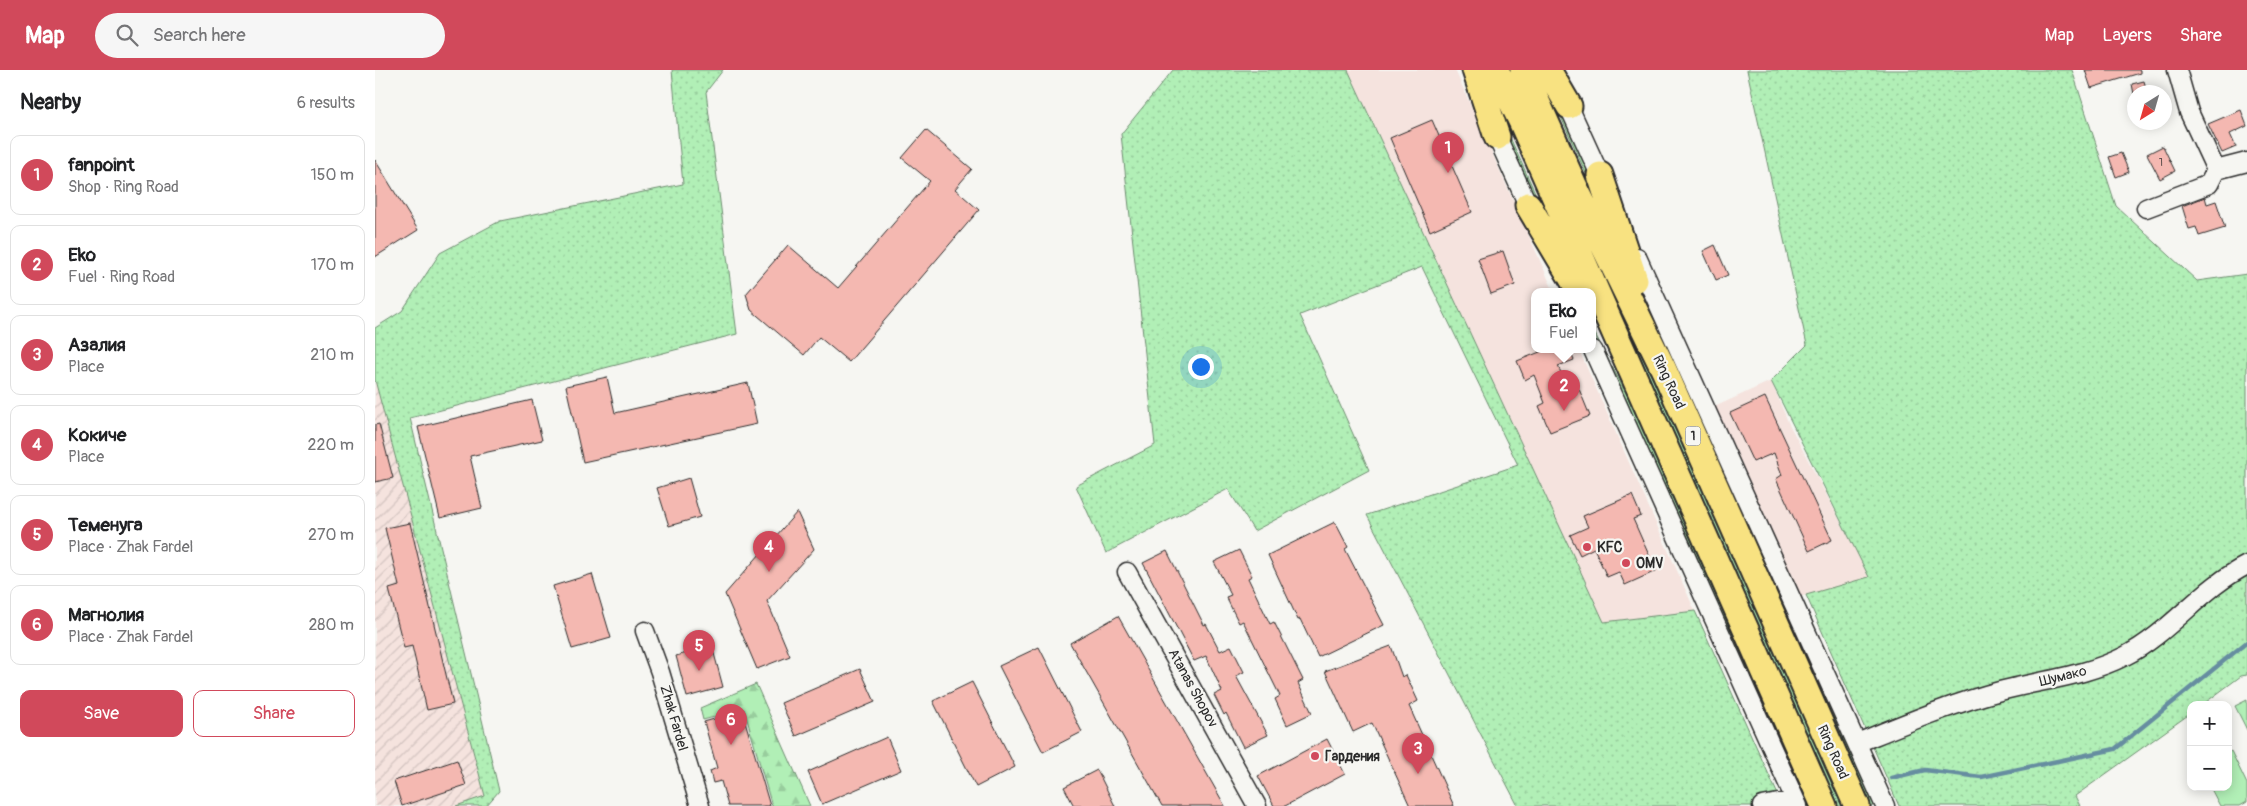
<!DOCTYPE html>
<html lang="en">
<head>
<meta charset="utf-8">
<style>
  :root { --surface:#fff; --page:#f6f6f6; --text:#202124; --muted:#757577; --line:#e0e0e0; --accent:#d1495b }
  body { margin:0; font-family:Pangolin,sans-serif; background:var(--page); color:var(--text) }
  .controls { position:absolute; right:15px; bottom:15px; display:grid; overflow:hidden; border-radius:10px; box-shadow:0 2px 12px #0003 }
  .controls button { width:45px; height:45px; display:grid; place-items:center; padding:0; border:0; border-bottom:1px solid var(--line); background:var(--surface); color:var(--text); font:25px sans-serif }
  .compass { position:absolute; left:1752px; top:15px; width:45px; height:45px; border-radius:50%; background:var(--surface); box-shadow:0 2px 12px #0003; rotate:217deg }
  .you { position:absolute; left:825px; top:296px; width:18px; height:18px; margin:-12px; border:4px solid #fff; border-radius:50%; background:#1a73e8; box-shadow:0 0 0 8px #1a73e833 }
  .badge { display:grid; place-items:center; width:32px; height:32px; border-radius:50%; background:var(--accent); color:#fff; font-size:16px; font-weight:700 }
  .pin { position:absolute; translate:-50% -41px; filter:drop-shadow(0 1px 2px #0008) }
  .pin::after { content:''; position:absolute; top:26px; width:18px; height:15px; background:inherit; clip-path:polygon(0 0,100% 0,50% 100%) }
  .popup { position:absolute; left:1156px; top:218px; width:65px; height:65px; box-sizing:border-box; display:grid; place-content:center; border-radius:10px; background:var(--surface); filter:drop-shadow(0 1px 4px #0005); font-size:16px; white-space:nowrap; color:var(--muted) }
  .popup b { font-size:19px; color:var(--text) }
  .popup::after { content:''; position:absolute; left:50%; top:100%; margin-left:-10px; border:10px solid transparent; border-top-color:var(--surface) }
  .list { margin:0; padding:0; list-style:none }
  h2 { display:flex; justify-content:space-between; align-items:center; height:65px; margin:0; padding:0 20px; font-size:21px }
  h2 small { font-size:16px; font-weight:400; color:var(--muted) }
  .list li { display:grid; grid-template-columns:32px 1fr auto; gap:15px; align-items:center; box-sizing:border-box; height:80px; margin:0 10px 10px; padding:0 10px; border:1px solid var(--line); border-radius:10px }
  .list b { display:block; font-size:19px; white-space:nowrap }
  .list p { margin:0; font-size:16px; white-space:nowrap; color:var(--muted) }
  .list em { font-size:16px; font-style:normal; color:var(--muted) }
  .actions { display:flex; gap:10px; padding:15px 20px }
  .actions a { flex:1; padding:11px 0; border:1px solid var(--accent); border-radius:10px; text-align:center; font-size:18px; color:var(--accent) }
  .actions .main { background:var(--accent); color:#fff }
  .icon { flex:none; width:28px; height:28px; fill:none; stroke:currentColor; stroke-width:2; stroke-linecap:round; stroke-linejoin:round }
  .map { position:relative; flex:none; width:1872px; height:736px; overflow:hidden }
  header { display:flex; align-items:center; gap:30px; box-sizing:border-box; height:70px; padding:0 25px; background:var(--accent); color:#fff }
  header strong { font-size:24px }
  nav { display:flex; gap:28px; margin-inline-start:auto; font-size:18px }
  .search { width:350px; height:45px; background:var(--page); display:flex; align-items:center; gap:12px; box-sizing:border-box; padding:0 18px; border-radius:28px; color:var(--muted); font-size:19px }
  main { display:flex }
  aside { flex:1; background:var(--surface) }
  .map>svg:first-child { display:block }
  .built { fill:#f5e3de }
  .industrial { fill:url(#industrial-furrows) }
  .grass { fill:url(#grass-dots); stroke:#6e8d70 }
  .forest { fill:url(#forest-firs); stroke:#6e8d70 }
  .pitch { fill:#b1efb6; stroke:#6e8d70 }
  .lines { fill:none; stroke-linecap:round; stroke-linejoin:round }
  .stream { stroke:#668da0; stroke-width:4.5 }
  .building { fill:#f4b8b1; stroke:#2b2b2b }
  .minor-casing { stroke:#2b2b2b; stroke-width:21 }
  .highway-casing { stroke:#2b2b2b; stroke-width:29 }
  .minor { stroke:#f6f6f2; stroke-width:18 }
  .highway { stroke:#f8e281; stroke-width:25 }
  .poi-dot { fill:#d1495b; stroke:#f6f6f2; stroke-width:2 }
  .labels { text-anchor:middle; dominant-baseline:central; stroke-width:4.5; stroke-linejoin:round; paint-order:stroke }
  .number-label { font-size:11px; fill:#5d4e4c }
  .shield { fill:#f6f6f2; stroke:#686867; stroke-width:1 }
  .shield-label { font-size:12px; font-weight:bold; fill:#2b2b2b }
  .street-label { font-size:14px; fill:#2b2b2b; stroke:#f6f6f2 }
  .poi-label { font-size:14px; font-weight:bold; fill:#2b2b2b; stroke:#f6f6f2; text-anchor:start }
</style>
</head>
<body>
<header>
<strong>Map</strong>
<div class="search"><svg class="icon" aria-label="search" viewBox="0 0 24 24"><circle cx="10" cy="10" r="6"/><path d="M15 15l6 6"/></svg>Search here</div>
<nav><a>Map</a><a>Layers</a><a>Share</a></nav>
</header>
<main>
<aside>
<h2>Nearby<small>6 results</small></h2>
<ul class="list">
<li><span class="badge">1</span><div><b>fanpoint</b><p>Shop · Ring Road</p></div><em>150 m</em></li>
<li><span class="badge">2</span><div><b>Eko</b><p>Fuel · Ring Road</p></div><em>170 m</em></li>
<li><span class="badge">3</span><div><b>Азалия</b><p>Place</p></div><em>210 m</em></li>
<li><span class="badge">4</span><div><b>Кокиче</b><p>Place</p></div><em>220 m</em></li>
<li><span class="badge">5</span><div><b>Теменуга</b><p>Place · Zhak Fardel</p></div><em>270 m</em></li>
<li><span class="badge">6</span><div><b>Магнолия</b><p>Place · Zhak Fardel</p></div><em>280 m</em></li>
</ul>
<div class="actions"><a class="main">Save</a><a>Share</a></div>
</aside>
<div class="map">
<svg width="1872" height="736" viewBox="0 0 1872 736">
  <defs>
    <pattern id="industrial-furrows" width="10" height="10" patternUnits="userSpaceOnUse" patternTransform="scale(1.25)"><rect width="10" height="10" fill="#f5e3de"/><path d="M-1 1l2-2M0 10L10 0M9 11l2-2" fill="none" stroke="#d2c3bf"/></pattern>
    <pattern id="grass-dots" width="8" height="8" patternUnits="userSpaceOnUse" patternTransform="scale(1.25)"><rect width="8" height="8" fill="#b1efb6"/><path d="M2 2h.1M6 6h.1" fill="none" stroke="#98cd9d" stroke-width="1.8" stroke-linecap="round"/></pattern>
    <pattern id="forest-firs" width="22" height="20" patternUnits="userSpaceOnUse" patternTransform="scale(1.25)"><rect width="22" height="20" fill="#b1efb6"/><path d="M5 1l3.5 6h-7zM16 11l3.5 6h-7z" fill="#98cd9d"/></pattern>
  </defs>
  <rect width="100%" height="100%" fill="#f6f6f2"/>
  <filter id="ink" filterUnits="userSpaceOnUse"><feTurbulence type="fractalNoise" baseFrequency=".02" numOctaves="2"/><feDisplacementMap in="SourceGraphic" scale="10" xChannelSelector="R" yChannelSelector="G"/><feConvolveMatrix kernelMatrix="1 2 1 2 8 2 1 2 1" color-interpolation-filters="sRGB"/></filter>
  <g filter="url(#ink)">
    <path class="built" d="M973,0H1080L1179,222H1160V280H1204L1320,541L1229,552Z
      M1396,311L1414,354L1495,507L1421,528L1337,338Z"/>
    <path class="industrial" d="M0,310L110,726L81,736H0Z"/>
    <path class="grass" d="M297,0H348L331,22L362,264L35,348L124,721L111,736H81L110,726L0,310V258L27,241L65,183L125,151L308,114Z
      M798,0H973L1229,552L1320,541L1408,736H1143L992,445L1143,395L1047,197L925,245L994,400L879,461L853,419L731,483L701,416L780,375L746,64Z
      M1132,0H1139L1469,736H1462Z
      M1372,0H1697L1741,136L1822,211L1872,204V605L1866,606L1827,635H1816V643L1700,726L1705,736H1524L1431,525L1494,507L1396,311L1432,275Z
      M1168,6C1197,58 1220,110 1239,167Z
      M1118,30L1187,182L1134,78Z
      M1277,239L1501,736H1495L1305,311L1284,261Z
      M1218,260L1252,325L1436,736H1430Z"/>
    <path class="forest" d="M381,614L435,736H397L369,639L328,650L325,638Z"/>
    <path class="pitch" d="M1872,630V660L1860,636Z
      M1856,681L1872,714V732L1865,736H1845L1835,717H1853V683Z"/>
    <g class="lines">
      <path class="stream" d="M1516,708L1550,700L1606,707L1740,679L1872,572"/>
    </g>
    <path class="building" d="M1710,0H1765V3L1716,18Z
      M1769,11L1772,22H1760L1759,24L1757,14Z
      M1866,40L1872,56L1855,64L1861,77L1847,83L1833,54Z
      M1057,50L1097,142L1055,161L1015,68Z
      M551,60L597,99L580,119L604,140L474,292L444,267L429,285L376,240L371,224L413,175L463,218L555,111L527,88Z
      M1788,76L1800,101L1785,109L1772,84Z
      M1746,83L1754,102L1741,107L1734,87Z
      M0,90L43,160L0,187Z
      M1830,127L1832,134L1841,131L1850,158L1824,166L1821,157L1814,159L1807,136Z
      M1340,175L1353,205L1341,210L1328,181Z
      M1128,181L1140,215L1116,224L1103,189Z
      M1170,280H1194L1199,290L1183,296L1195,323L1204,319L1215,346L1175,362L1164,336L1170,333L1159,305L1150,310L1142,291Z
      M232,307L240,343L373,313L382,354L208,392L191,316Z
      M1390,327L1457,470L1434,481L1401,409L1407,405L1399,383L1378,392L1355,343Z
      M157,330L167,370L95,386L107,438L65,448L43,357Z
      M4,354L18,408L0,412V355Z
      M314,408L325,447L294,456L282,418Z
      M1257,425L1266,446L1258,449L1281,501L1250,515L1244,502L1232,507L1219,478L1205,485L1195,465L1213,457L1208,446Z
      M422,442L439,479L392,531L415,586L382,599L350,524Z
      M960,452L973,477L970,479L1009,555L943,587L925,549L923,550L893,485Z
      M35,453L78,634L52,640L37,576L29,578L14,519L24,516L10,458Z
      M864,480L877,506L873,508L895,554L899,552L928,610L923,613L937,643L912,655L900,629L905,626L868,551L864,553L851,527L856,525L839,492Z
      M792,481L829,555L831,554L845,581L856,576L869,602L861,606L893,665L868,677L851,643L849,645L839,625L847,621L831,586L819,591L768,493Z
      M217,504L236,568L197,579L178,516Z
      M743,546L850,736H787L695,573Z
      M337,576L348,617L312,627L301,586Z
      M1016,576L1027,607L1031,605L1043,631L1034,636L1079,736H1035L997,653L978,662L950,601Z
      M664,577L707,662L668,682L624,596Z
      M485,599L500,632L421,666L406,633Z
      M597,612L640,697L601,717L558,631Z
      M367,641L395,736H353L346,711L338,713L335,701L342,698L329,652Z
      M512,667L526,700L447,734L433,702Z
      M952,669L970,704L910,736H899L883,706Z
      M82,690L91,715L27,736L19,711Z
      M722,700L740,736H699L689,717Z"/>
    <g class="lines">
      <g class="minor-casing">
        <path id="minor" d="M1802,0L1814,42L1841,100
          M1189,26L1230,116
          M1117,56L1157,144
          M1771,138L1834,114L1841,100L1872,92
          M1262,187L1510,736
          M1218,280L1423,736
          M752,502L882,736
          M270,561L285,602L325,736
          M1482,673C1529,654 1576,634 1625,621C1667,610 1711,606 1750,586C1795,563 1826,518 1872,495
          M1387,736L1420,730"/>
      </g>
      <g class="highway-casing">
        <path id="highway" d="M1100,0L1122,67
          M1121,0L1146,51L1449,736
          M1148,0L1200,117L1289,300L1482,736
          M1173,0L1194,36
          M1225,105L1260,210
          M1153,135L1205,222"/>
      </g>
      <use href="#minor" class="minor"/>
      <use href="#highway" class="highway"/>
    </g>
  </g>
  <g class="poi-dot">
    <circle cx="1212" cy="477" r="5"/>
    <circle cx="1251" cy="493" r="5"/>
    <circle cx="940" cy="686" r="5"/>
  </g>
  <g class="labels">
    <g class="number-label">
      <text x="1786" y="92">1</text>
    </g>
    <rect class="shield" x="1310.5" y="356.5" width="15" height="19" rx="4"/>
    <g class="shield-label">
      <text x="1318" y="366">1</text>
    </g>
    <g class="street-label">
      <text transform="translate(1294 312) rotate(65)">Ring Road</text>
      <text transform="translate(1688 606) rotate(-14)">Шумако</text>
      <text transform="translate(818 618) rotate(61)">Atanas Shopov</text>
      <text transform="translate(299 648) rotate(74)">Zhak Fardel</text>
      <text transform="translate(1458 682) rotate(66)">Ring Road</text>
    </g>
    <g class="poi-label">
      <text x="1222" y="477">KFC</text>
      <text x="1261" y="493">OMV</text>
      <text x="950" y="686">Гардения</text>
    </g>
  </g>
</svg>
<div class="controls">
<button>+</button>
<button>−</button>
</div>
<svg class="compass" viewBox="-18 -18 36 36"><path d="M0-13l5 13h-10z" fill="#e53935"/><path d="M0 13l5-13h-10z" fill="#757577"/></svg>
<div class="you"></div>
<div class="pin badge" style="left:1073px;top:103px">1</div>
<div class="pin badge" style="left:1189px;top:341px">2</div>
<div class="popup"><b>Eko</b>Fuel</div>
<div class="pin badge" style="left:1043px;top:704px">3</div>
<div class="pin badge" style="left:394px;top:502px">4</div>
<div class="pin badge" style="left:324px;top:601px">5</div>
<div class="pin badge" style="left:356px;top:675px">6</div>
</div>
</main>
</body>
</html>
